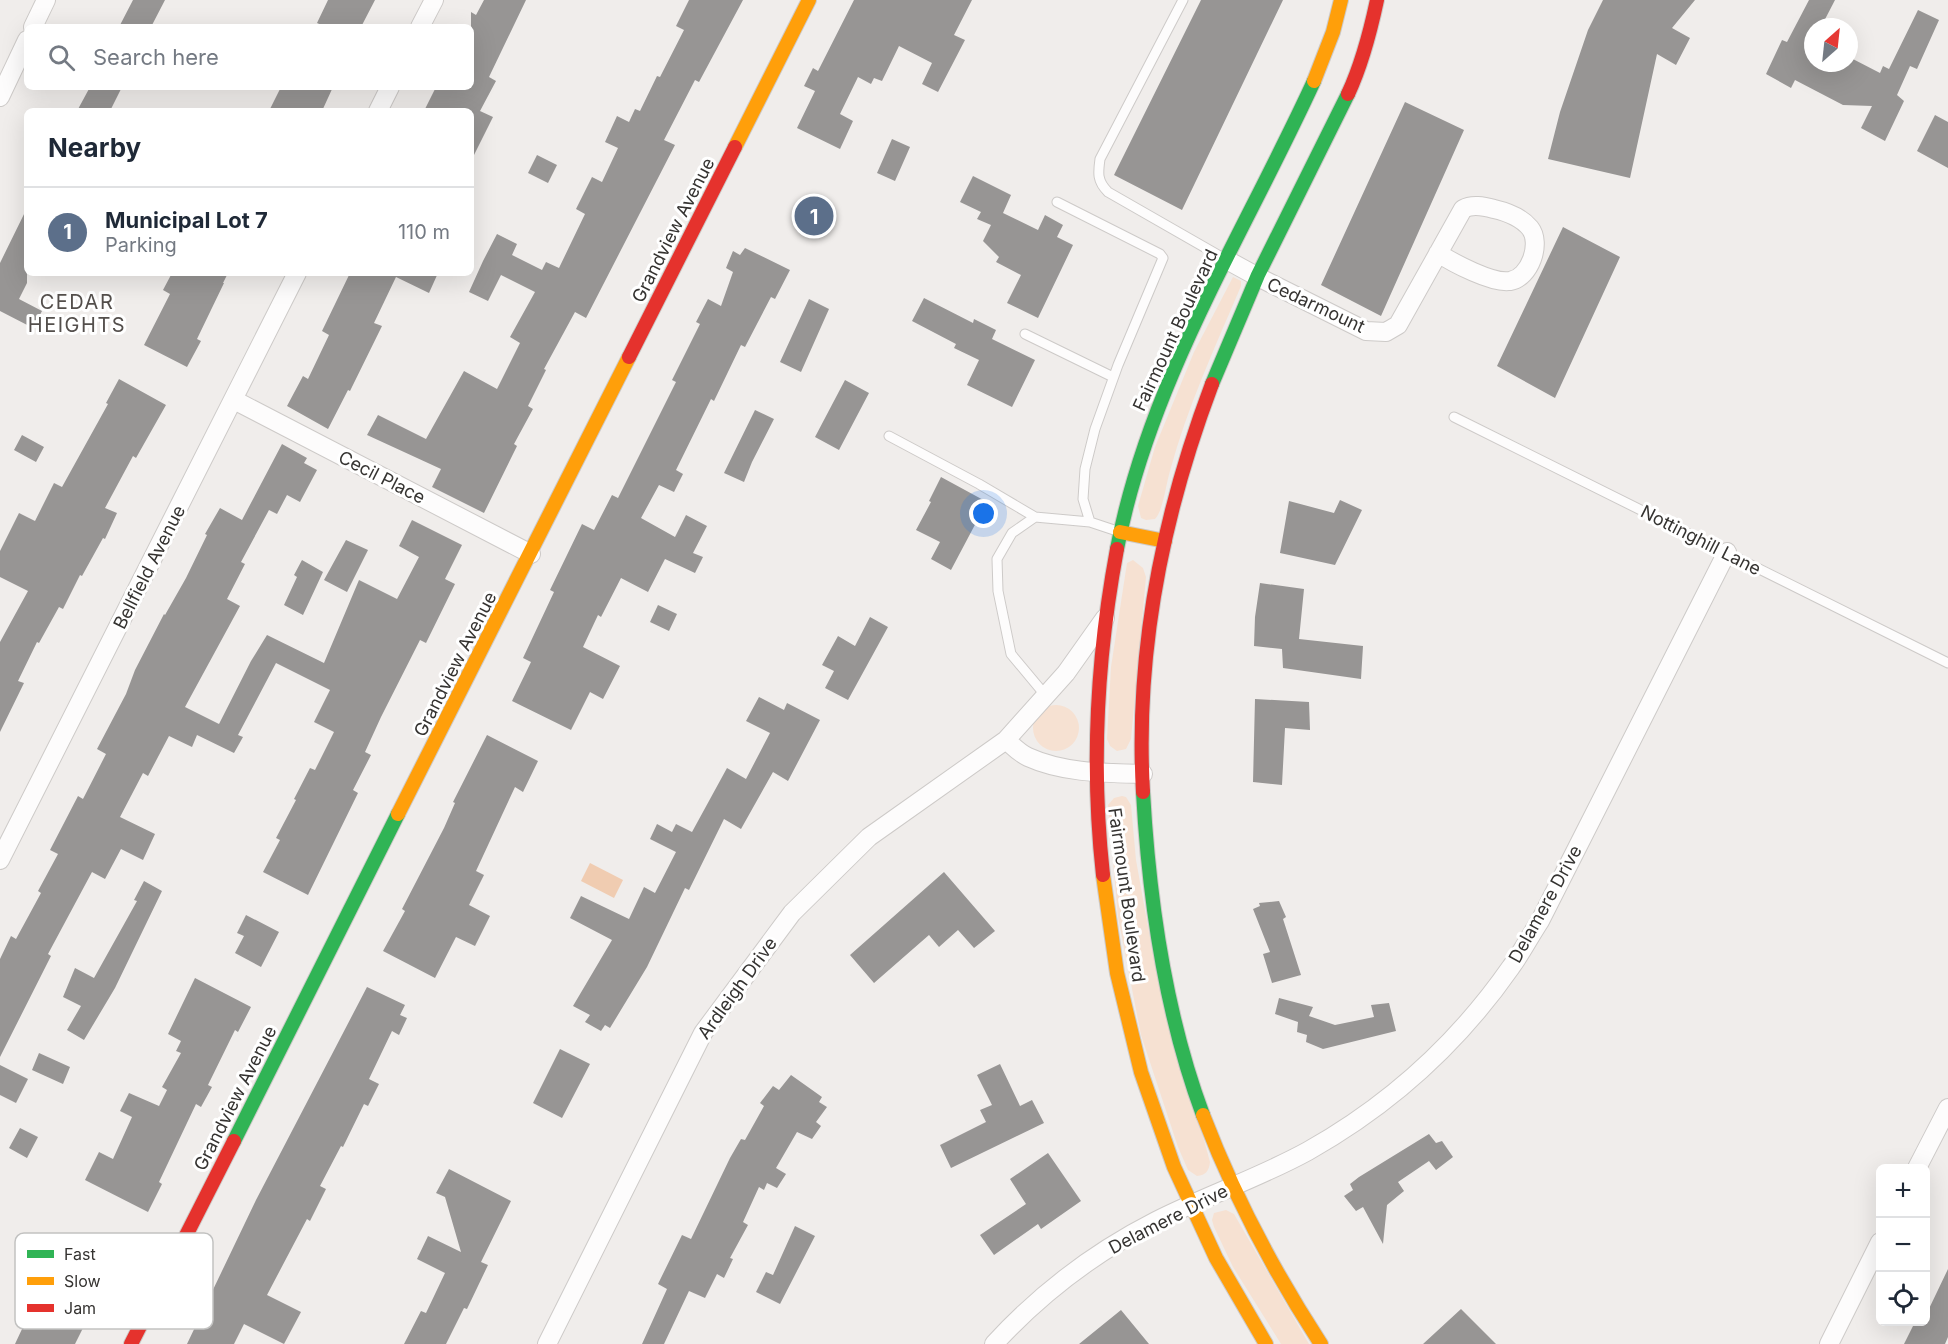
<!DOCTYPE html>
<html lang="en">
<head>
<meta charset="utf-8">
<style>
  :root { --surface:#fff; --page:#f2f2f3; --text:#1f2937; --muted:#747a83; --line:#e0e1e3; --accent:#767472 }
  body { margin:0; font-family:Inter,sans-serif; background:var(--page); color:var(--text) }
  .controls { position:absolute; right:18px; bottom:18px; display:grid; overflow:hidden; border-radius:9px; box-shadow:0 6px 24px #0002 }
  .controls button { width:54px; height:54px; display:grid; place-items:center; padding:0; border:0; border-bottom:2px solid var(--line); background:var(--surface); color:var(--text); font:30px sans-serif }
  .compass { position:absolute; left:1804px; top:18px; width:54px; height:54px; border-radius:50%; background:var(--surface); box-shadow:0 6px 24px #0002; rotate:27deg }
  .you { position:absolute; left:984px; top:514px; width:21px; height:21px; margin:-15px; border:4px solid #fff; border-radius:50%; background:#1a73e8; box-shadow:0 0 0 9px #1a73e833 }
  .badge { display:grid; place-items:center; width:39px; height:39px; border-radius:50%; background:var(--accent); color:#fff; font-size:20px; font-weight:700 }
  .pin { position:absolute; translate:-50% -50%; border:3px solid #fff; box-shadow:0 2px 6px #0006 }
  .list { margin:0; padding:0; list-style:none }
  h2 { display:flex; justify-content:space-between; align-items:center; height:78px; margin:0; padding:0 24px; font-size:26px }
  h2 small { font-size:20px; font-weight:400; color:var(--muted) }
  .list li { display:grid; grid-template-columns:39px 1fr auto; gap:18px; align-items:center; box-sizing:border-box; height:90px; padding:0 24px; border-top:2px solid var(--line) }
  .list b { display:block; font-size:22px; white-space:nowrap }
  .list p { margin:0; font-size:20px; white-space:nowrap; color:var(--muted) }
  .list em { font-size:20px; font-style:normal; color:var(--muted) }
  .icon { flex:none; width:33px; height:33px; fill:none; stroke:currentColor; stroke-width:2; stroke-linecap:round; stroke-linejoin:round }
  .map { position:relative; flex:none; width:1948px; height:1344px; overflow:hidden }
  .search { position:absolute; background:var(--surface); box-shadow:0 6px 24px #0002; left:24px; top:24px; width:450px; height:66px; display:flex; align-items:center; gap:15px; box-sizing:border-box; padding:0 21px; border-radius:9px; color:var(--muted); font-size:22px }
  .panel { position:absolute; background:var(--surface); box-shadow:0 6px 24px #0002; left:24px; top:108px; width:450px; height:168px; border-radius:9px }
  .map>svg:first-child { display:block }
  .green { fill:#f6e1d2 }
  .water { fill:#f0ccb1 }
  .building { fill:#979594 }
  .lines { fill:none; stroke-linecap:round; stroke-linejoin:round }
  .lane-casing { stroke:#cdcac8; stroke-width:11 }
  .street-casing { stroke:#cdcac8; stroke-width:20 }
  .fast-casing { stroke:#cdcac8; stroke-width:16 }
  .slow-casing { stroke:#cdcac8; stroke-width:16 }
  .jam-casing { stroke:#cdcac8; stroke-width:16 }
  .lane { stroke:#fdfcfc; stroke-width:9 }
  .street { stroke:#fdfcfc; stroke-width:18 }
  .fast { stroke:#30b455; stroke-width:14 }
  .slow { stroke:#ff9f0a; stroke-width:14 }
  .jam { stroke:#e5322d; stroke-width:14 }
  .labels { text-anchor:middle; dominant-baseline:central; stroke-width:6; stroke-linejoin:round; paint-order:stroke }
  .street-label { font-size:18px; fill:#353331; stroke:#fff }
  .neighbourhood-label { font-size:20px; letter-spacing:1.5px; fill:#544f4c; stroke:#fff }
  .key { fill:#fff; stroke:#c2c2c1; stroke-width:1.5 }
  .key-label { font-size:16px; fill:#353331 }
</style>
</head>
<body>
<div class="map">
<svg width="1948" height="1344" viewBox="0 0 1948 1344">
  <rect width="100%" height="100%" fill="#f0edeb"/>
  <path class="green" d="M1233,277L1241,281V286C1215,347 1187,408 1170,471C1166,484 1163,511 1155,519L1146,520L1141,518L1138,506L1155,447L1194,352Z
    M1133,560L1143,568L1146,577L1131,739L1126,749L1117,751L1110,746L1107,739L1111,667L1127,563Z
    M1033 728a23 23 0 1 1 46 0a23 23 0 1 1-46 0Z
    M1122,796L1126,797L1131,805L1136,860L1152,949L1210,1162C1209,1171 1206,1175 1197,1176L1188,1170L1178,1147L1141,1035L1118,917L1108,805L1114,798Z
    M1226,1210L1234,1214L1309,1344H1281L1233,1267L1214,1227L1212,1220L1214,1213Z"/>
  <path class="water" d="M590,863L623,880L614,898L581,881Z"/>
  <path class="building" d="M133,0H165L151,27H119Z
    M328,0H375L361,27H326L317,23Z
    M484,0H526L489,77L496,81L480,111L493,117L471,161V111H424L436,87H471V12L476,15Z
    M689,0H743L699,82L695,80L664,140L675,145L586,318L575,312L544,369L546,370L528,406L533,409L514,444L517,446L484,513L432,487L441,469L367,435L378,415L426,439L464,371L497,389L520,343L510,337L535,292L501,275L488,301L469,292L483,261L497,234L517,244L512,255L542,270L546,262L559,268L585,214L576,209L592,177L602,182L618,148L605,142L617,116L629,122L635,109L640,111L657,76L660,77L684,30L676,26Z
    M854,0H972L954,35L965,40L938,92L922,84L932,63L899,46L882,81L874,78L871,84L858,77L840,114L853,121L840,149L797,128L815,91L804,86L813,68L818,71Z
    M1201,0H1283L1182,210L1114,175Z
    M1603,0H1695L1672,28L1690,38L1676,65L1657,54L1630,178L1548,159L1560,112L1588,30Z
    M1809,0H1835L1821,27H1813V63H1849V57L1880,73L1883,66L1889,69L1918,10L1939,20L1917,69L1910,66L1897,95L1904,101L1885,141L1861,128L1872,106L1843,105L1795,80L1791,88L1766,74L1782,40L1787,42Z
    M90,87H122L110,111H77Z
    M281,87H333L322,111H269Z
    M1405,102L1464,130L1381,316L1321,285Z
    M1935,115L1948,122V168L1917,151Z
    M892,139L910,147L895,181L877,173Z
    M537,155L557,165L548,183L528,173Z
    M973,176L1011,195L1003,213L1038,230L1045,215L1063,225L1057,237L1073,245L1038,318L1007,303L1021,275L996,262L999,257L983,241L991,225L977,219L981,212L960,202Z
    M27,208V283L19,299L42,311L33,328L0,311V263Z
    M1563,227L1620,257L1555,398L1497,366Z
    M745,248L790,270L775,299L771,297L745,347L741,345L714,401L711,399L676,470L683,474L674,492L659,485L641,518L675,537L686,515L707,526L693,553L703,557L695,573L665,559L648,592L621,578L601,617L598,615L583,647L620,666L603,699L590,692L571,730L512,701L531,662L523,658L554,592L550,590L582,524L594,530L612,495L618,498L676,382L672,380L700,324L696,322L708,299L721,306L733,272L726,268L733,251L740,255Z
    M172,273H228L223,283H224L197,339L201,341L187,367L144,345L170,294L163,290Z
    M350,273H438L429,293L396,277L374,323L382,326L350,391L348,390L328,429L287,406L303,376L308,379L329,335L322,331Z
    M924,298L973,323L974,319L996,330L992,339L1035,360L1012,407L967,385L979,360L954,348L956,344L912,321Z
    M809,299L829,309L801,372L780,362Z
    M119,379L166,405L136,458L133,456L105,508L117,513L105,539L103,538L82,576L80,575L63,609L59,607L39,643L37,642L18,681L24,683L0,732V642L28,591L0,577V551L19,513L35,521L54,483L62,487L108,404L106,403Z
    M845,380L869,393L839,450L815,437Z
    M755,410L774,419L752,462L744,482L724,473Z
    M22,435L44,447L36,462L14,450Z
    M282,444L307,458L304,463L317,470L300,502L287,495L277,514L269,510L241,562L245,564L227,599L240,606L185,707L219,724L251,661L267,635L324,663L359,580L397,599L419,557L399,546L412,520L462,545L445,579L455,584L426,643L420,640L381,717L365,752L371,755L353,790L358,793L308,895L263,872L280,840L276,838L296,800L294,799L310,768L315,770L334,732L314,722L330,690L276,663L238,735L243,737L234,753L197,735L192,747L169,736L148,776L143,773L120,817L155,834L143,860L121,849L105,879L92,872L48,954L51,956L0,1057V959L11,936L16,939L41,893L38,891L58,854L50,850L78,796L83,799L106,754L97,749L126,694L135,670L164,614L165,615L186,578L207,535L205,534L220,508L242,520Z
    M941,477L987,502L951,570L931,559L940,542L916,530L931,502L929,501Z
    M1340,500L1362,510L1335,565L1280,553L1289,501L1334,513Z
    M346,540L368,550L347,592L324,580Z
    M302,560L323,572L303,615L284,605L297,577L294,575Z
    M1260,583L1304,589L1299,639L1363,646L1361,679L1283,668L1282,649L1254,646L1255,617Z
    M658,605L677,614L669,631L650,622Z
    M870,617L888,627L848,700L825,688L834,671L822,665L838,636L855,646Z
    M759,697L784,710L787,703L820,720L788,781L773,772L741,829L724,819L689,890L685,888L647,967L610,1028L605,1025L601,1031L585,1022L590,1015L573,1006L612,940L570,918L581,896L629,919L644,887L655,893L676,852L650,839L657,824L672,832L676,824L692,832L727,768L746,779L770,733L746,721Z
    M1255,699L1309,702L1310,730L1285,728L1282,785L1253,782Z
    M487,735L538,761L523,792L515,787L476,871L484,875L469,905L490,916L475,946L456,937L435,978L383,951L405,911L402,909L444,828L455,803L453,802Z
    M944,872L995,931L974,948L958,930L939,947L929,935L874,983L850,955Z
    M144,881L162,891L115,988L84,1040L67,1030L81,1006L63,997L75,968L94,978L137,901L134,900Z
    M1279,901L1286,917L1283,919L1301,975L1272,983L1263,954L1270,952L1253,909L1260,906L1259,903Z
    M246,915L279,932L261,967L235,953L244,936L237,933Z
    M195,978L251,1007L238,1032L235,1030L208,1085L212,1087L201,1107L196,1104L159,1182L162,1184L148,1212L85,1180L99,1152L113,1159L132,1117L120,1111L129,1093L159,1106L167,1090L162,1087L181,1053L176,1051L181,1041L168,1034Z
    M367,987L405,1005L400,1015L407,1018L399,1035L392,1031L369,1079L379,1084L368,1106L364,1104L343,1147L341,1146L320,1186L326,1189L310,1221L307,1219L267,1295L301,1312L284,1344L244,1324L234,1344H187L256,1200Z
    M1279,998L1313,1007L1309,1016L1335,1025L1374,1017L1371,1005L1389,1003L1396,1031L1323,1049L1306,1042L1307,1035L1297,1032L1298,1022L1275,1014Z
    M560,1049L590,1064L562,1118L533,1103Z
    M39,1053L70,1067L63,1084L32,1070Z
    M1000,1064L1020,1106L1032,1100L1044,1123L951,1168L940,1145L986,1122L980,1110L992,1105L977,1075Z
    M0,1065L28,1079L16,1103L0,1095Z
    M791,1075L822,1097L819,1102L827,1107L816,1122L821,1126L812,1139L797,1132L776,1168L786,1174L777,1188L767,1183L764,1190L759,1187L743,1222L748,1225L730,1258L733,1259L724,1278L717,1274L705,1298L689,1291L664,1344H642L667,1289L658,1284L682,1235L691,1239L730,1158L741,1139L745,1140L764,1106L760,1103L773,1086L779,1090Z
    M20,1128L38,1137L27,1158L9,1148Z
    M1429,1134L1436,1143L1442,1141L1453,1157L1436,1170L1429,1161L1398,1182L1404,1191L1387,1205L1383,1244L1363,1207L1356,1211L1344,1196L1353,1190L1350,1184L1359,1177Z
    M1048,1153L1081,1201L1041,1229L1038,1224L994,1255L980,1235L1026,1204L1010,1179Z
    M449,1169L511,1201L481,1262L488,1265L467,1309L464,1308L446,1344H404L421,1311L426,1313L445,1273L417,1259L428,1236L461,1252L445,1197L436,1193Z
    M795,1226L815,1236L780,1304L756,1292L766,1272L773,1275Z
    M76,1242L113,1260L100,1284L94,1281L78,1313L88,1318L75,1344H15L29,1314L23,1311L34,1290L39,1293L54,1264L63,1268Z
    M1948,1269V1337L1945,1344H1904L1915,1322H1926V1315Z
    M1461,1309L1496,1344H1423Z
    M1121,1310L1149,1344H1079Z"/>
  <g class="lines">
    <g class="lane-casing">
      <path id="lane" d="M1183,0L1100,159C1098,173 1097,181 1108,192L1225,259
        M1025,334L1113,377
        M1454,417L1948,663
        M889,436L979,484L1035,517L1090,522L1083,499L1085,469L1095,429L1118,365L1163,258L1160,254L1057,202
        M1035,517L1012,533L997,559L998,591L1011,654L1046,696
        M1090,522L1120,532"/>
    </g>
    <g class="street-casing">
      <path id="street" d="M33,27L46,0
        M420,27L434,0
        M0,97L27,40
        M378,111L390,87
        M1227,260L1258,277L1366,331L1386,332L1398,325L1463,209C1472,204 1483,206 1494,209C1507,212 1521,217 1530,228C1542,243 1530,278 1510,281C1493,284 1453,263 1438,253
        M234,400L531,554
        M1006,740L1066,673L1105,618
        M0,860L297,273
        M1917,1168L1948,1108
        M547,1344L703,1033L792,913L869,837L1006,740C1013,746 1019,753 1028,757C1063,773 1105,773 1143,774
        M994,1344C1040,1294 1095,1252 1156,1221C1205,1196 1259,1178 1308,1151C1388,1106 1458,1043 1511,967C1522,952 1530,936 1540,921L1727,552
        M1829,1344L1880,1242"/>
    </g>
    <g class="fast-casing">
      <path id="fast" d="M1212,384L1258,275L1348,94
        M1117,549C1149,381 1244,234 1314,81
        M1143,792C1149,900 1165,1013 1203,1115
        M234,1141L398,814"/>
    </g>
    <g class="slow-casing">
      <path id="slow" d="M1314,81L1333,32L1341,0
        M735,147L809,0
        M1120,532L1165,541
        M398,814L629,357
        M1103,875L1117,973L1141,1072L1174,1167L1216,1258L1266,1344
        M1203,1115C1234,1196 1274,1272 1321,1344"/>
    </g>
    <g class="jam-casing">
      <path id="jam" d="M1348,94C1362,64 1370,33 1377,0
        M629,357L735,147
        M1143,792C1135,653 1163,514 1212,384
        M1103,875C1091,767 1097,656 1117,549
        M131,1344L234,1141"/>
    </g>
    <use href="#lane" class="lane"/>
    <use href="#street" class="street"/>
    <use href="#fast" class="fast"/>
    <use href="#slow" class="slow"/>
    <use href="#jam" class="jam"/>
  </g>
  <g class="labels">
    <g class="street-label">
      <text transform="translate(673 230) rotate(-63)">Grandview Avenue</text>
      <text transform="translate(1316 305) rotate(25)">Cedarmount</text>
      <text transform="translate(1175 330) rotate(-65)">Fairmount Boulevard</text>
      <text transform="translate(382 477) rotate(27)">Cecil Place</text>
      <text transform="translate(1701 540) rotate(27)">Nottinghill Lane</text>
      <text transform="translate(149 567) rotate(-63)">Bellfield Avenue</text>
      <text transform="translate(455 664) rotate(-63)">Grandview Avenue</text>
      <text transform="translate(1127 895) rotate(82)">Fairmount Boulevard</text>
      <text transform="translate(1545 904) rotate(-61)">Delamere Drive</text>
      <text transform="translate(737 988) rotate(-54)">Ardleigh Drive</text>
      <text transform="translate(235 1098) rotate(-63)">Grandview Avenue</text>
      <text transform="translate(1168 1219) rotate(-27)">Delamere Drive</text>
    </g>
    <g class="neighbourhood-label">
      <text x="77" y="302">CEDAR<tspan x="77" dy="23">HEIGHTS</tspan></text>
    </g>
  </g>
  <rect x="15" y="1233" width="198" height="96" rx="9" class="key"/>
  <rect x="27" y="1250" width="27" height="8" fill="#30b455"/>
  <rect x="27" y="1277" width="27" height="8" fill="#ff9f0a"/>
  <rect x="27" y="1304" width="27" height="8" fill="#e5322d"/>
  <g class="key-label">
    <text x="64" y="1260">Fast</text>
    <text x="64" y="1287">Slow</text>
    <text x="64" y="1314">Jam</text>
  </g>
</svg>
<div class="controls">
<button>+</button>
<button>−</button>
<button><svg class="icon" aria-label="locate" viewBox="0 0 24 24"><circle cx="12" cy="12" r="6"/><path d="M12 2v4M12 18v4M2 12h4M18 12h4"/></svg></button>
</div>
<svg class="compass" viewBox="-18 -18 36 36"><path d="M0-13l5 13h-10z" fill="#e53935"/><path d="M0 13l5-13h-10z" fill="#747a83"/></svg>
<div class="you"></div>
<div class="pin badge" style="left:814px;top:216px;background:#5c6f8a">1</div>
<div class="search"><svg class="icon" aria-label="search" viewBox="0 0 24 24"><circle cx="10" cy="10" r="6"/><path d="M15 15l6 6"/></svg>Search here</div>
<section class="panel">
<h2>Nearby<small></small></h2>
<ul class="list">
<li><span class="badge" style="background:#5c6f8a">1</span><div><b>Municipal Lot 7</b><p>Parking</p></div><em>110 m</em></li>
</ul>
</section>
</div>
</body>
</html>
